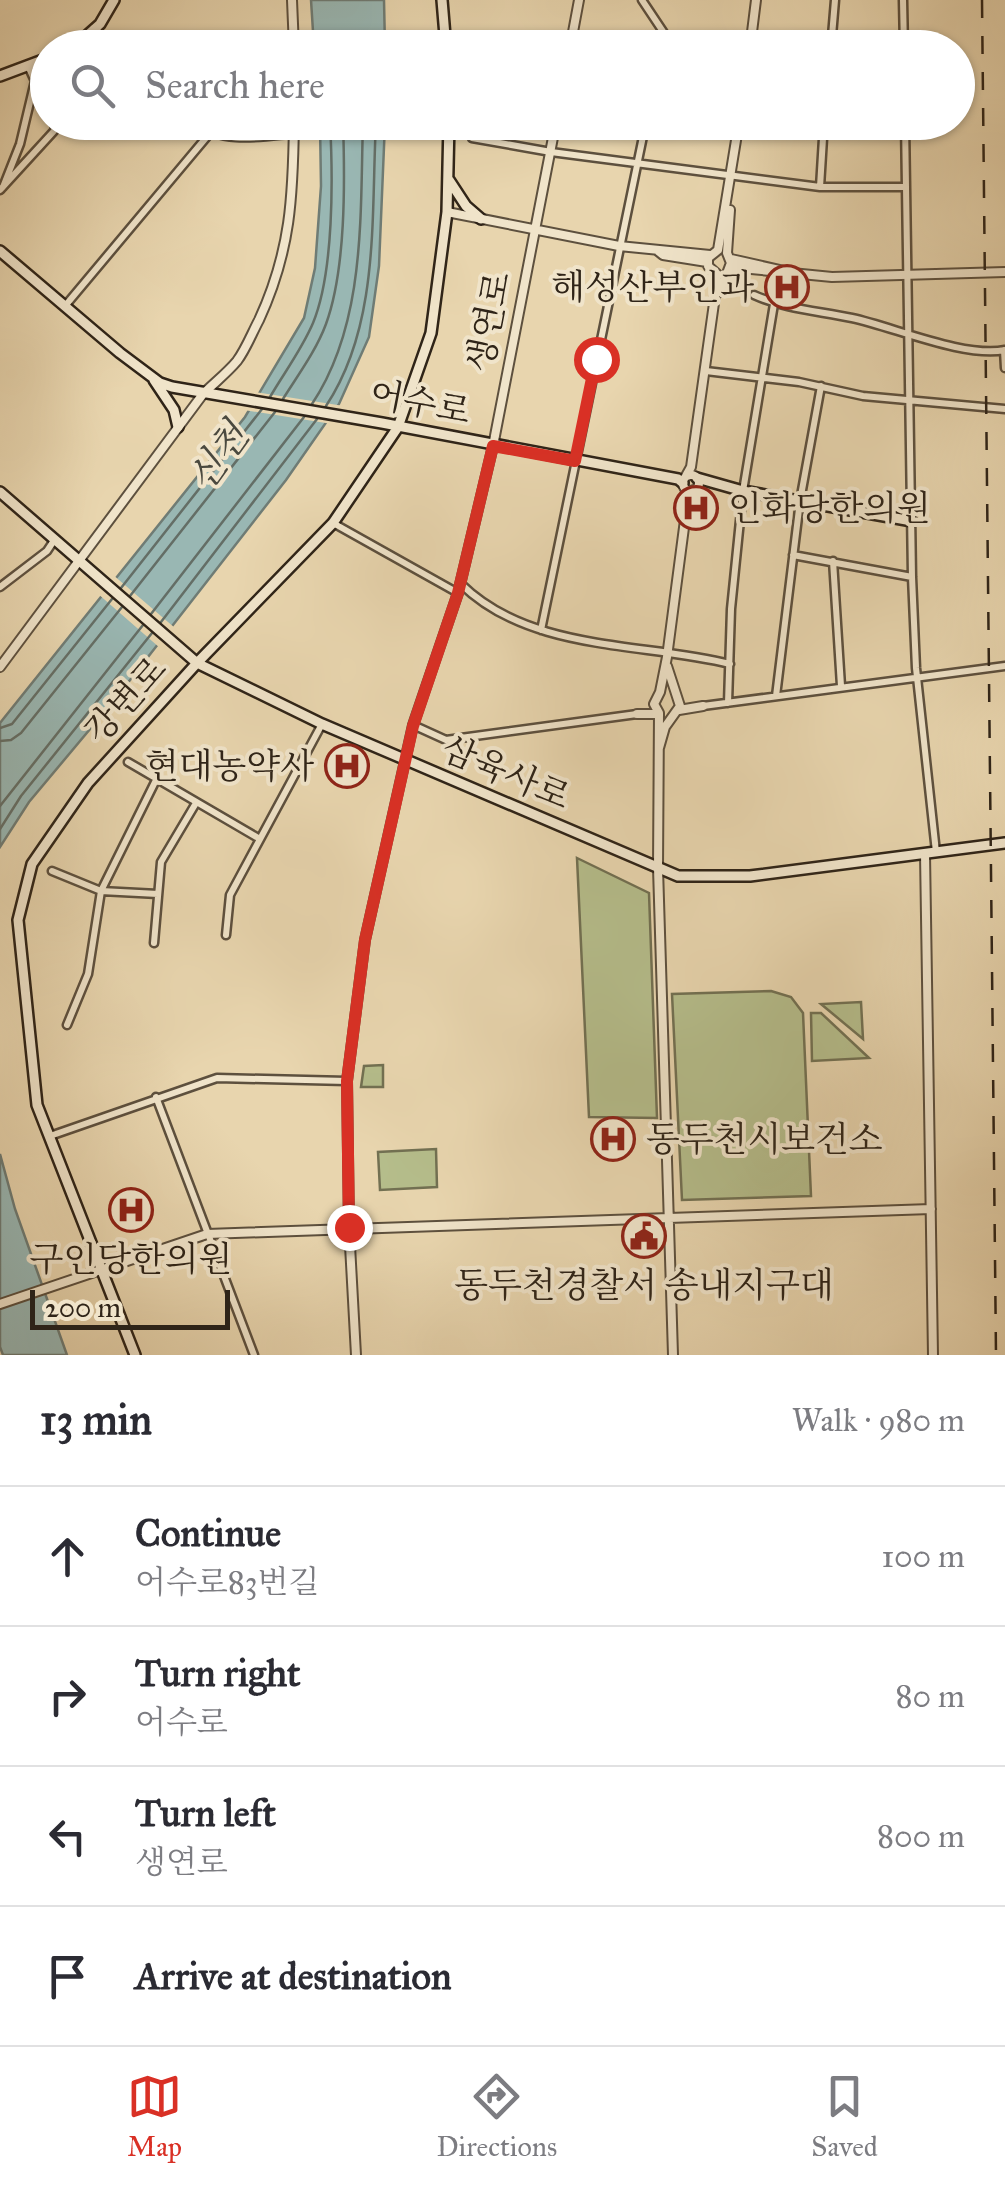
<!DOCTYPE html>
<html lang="en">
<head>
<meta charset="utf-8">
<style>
  :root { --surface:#fff; --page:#f2f2f3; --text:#2b2b33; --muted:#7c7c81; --line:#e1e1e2; --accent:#d93025 }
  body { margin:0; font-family:"IM FELL Great Primer","Noto Serif KR",serif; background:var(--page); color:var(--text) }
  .scale { position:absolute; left:30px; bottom:25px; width:200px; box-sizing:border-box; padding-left:10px; border:5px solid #2f2418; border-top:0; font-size:28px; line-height:35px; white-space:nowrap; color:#2f2418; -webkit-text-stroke:8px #f0e4ca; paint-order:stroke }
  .stop { position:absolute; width:30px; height:30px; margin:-22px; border:8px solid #d93025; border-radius:50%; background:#fff }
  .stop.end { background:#d93025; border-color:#fff; box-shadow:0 2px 10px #0008 }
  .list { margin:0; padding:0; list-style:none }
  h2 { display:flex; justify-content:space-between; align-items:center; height:130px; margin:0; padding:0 40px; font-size:42px }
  h2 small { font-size:32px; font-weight:400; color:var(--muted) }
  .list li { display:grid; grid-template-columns:65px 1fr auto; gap:30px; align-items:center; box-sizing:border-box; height:140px; padding:0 40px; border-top:2px solid var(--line) }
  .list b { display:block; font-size:38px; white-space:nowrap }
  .list p { margin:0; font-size:32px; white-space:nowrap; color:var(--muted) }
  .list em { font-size:32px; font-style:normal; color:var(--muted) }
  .icon { flex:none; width:55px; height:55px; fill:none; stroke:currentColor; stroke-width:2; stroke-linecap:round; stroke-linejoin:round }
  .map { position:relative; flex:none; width:1005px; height:1355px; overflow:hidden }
  .search { position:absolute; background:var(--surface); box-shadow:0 2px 8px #0004; left:30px; right:30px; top:30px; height:110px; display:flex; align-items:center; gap:25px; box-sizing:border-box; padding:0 35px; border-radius:55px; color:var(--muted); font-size:38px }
  .sheet { height:690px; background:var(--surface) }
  nav { display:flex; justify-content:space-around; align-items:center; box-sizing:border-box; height:140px; border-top:2px solid var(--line); background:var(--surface); font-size:28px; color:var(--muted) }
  nav a { display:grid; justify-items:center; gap:5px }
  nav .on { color:var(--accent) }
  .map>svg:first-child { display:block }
  .green { fill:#b5bd8b; stroke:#727052; stroke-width:2.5 }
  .water { fill:#99b7b3; stroke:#6f7c75; stroke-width:2.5 }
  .pier { fill:#e8d5ae }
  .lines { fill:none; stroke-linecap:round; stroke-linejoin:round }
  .shore { stroke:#646e66; stroke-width:2.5 }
  .minor-casing { stroke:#5d503e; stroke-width:11 }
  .tertiary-casing { stroke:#5d503e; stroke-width:12 }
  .secondary-casing { stroke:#2f2418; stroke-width:14 }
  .minor { stroke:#f0e4ca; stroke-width:6 }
  .tertiary { stroke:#f0e4ca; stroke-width:8 }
  .secondary { stroke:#f0e4ca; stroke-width:9 }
  .rail { stroke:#2f2418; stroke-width:2.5; stroke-dasharray:18 18; stroke-linecap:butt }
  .route { stroke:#d93025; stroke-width:12 }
  .labels { text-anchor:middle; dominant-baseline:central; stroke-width:8; stroke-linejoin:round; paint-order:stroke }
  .poi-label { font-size:35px; fill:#2f2418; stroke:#f0e4ca; text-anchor:end }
  .street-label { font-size:35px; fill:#2f2418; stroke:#f0e4ca }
  .water-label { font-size:38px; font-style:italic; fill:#4a493f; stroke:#f0e4ca }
</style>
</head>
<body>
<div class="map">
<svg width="1005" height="1355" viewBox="0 0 1005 1355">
  <rect width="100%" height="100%" fill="#e8d5ae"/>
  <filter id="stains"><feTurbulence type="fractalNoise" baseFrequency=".002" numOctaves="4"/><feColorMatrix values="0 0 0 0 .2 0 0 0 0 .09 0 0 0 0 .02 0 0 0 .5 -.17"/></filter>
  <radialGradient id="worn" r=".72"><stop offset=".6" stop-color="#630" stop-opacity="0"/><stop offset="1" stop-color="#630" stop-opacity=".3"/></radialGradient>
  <path class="green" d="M577,858L649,893L657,1118L589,1117Z
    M771,991L791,997L803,1013L811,1196L682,1200L672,994Z
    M861,1002L863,1039L821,1004Z
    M811,1013H821L869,1058L812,1061Z
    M383,1065V1087H361L364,1066Z
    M436,1149L437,1187L380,1190L378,1152Z"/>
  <path class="water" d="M311,0H384L385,47H314Z
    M320,123H385L379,266L369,337L339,404L286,480L116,698L29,802L0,847V723L245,417L304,318L315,268L321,186Z
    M0,1154L15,1209L67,1355H3L0,1347Z"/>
  <path class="pier" d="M255,392L344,406L332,424L244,410Z
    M112,574L175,628L160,648L97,593Z"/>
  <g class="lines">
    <path class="shore" d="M270,397C284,373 302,349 313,323C334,272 333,178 330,122
      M283,399C298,375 316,351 326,324C346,269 345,182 343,122
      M312,404C366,323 360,216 363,122
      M326,406C380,325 371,216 376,122
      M121,588L262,409
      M130,596L275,412
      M151,614L304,417
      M161,622L317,419
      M0,728L12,724L112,599
      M0,741L11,740L21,733L122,607
      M0,806L143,625
      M0,829L21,796L152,633"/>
    <g class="minor-casing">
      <path id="minor" d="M642,0L664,33L661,48
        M903,0L904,48
        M445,42L475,48
        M831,48L835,0
        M28,66L48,109
        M905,122L912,577L916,668L936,852
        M472,138L551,152L820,187H906
        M3,187L20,144L35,81
        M820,187L824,122
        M0,190L54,131L56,122
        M754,295C785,309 819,311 852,318C894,327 964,358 1005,350
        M65,306L210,133
        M1004,350L1005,368
        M706,371L799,382L863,396L1005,409
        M333,523L458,593
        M793,555L912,577
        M833,561L841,686
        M461,584C530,652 642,642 730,664
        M0,587L47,551L55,539
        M541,630L646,122
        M776,696L800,501L821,386
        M728,703L731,609L743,491L774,304
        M703,706L1005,666
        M413,725L446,740L637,714
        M128,762L260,839
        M52,871L101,891L158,894
        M226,935L230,895L322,724
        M154,943L161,862L196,803
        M67,1025L88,974L101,891L156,780
        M156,1097L254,1355
        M50,1136L217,1078L347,1081"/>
    </g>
    <g class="tertiary-casing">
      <path id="tertiary" d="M292,0L294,48
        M94,29L114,48
        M570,48L579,0
        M750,48L756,0
        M196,122C223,144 261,136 294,133
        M447,212L619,246L710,255
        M658,251L663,255L707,262
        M731,259L793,273
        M730,267L832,277L1005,272
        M720,292L731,263L727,253L730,210
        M683 483a8 8 0 1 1 16 0a8 8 0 1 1-16 0Z
        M686,476L691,467L716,289L717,274L708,266V258L718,250L739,122
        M0,667L203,394C214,383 227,373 237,361C246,349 252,333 259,320C291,251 293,196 294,122
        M679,710L703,706
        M637,714H658
        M659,748L665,727L680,706L667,666
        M925,854L933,1355
        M0,1304L207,1234L931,1209
        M356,1355L349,1227L347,1081L365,940L413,725L458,593L493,446L556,122
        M673,1355L658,868L659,713L654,704L660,692L667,657L688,497L694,490"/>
    </g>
    <g class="secondary-casing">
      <path id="secondary" d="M442,0L446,48
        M73,48L100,24L114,0
        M0,76L48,58
        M449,180L466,206L481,219
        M0,251L120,353L160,383L172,387L382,423L678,479L683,483
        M154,380L174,410L178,427
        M697,478L743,491L912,521
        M0,492L197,663L322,724L678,876H750L1005,843
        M135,1355L37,1105L18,920L32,864L88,783L197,663L333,523L398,427L431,333L447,212L449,122"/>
    </g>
    <use href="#minor" class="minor"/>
    <use href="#tertiary" class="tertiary"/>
    <use href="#secondary" class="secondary"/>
    <path class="rail" d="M982,0L996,1355"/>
  </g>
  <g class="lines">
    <path class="route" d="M349,1227L347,1081L365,940L413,726L458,593L493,446L575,461L596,359"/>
  </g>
  <defs>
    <g id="hospital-ring" transform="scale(2.25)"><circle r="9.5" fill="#f0e4ca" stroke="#8f2418" stroke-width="1.5"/><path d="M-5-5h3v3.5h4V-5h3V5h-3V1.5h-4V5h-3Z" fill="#8f2418"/></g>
    <g id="civic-ring" transform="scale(2.25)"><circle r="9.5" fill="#f0e4ca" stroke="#8f2418" stroke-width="1.5"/><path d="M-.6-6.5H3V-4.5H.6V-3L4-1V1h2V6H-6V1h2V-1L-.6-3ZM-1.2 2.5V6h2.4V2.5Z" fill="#8f2418"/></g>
  </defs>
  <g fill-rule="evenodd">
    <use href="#hospital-ring" x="787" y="287"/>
    <use href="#hospital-ring" x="696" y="508"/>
    <use href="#hospital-ring" x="347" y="766"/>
    <use href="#hospital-ring" x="613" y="1139"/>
    <use href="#hospital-ring" x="131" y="1210"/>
    <use href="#civic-ring" x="644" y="1236"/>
  </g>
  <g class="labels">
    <g class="poi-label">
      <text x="754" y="287">해성산부인과</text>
      <text x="728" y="508" text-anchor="start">인화당한의원</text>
      <text x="314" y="766">현대농약사</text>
      <text x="646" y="1139" text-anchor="start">동두천시보건소</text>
      <text x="131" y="1259" text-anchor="middle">구인당한의원</text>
      <text x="644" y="1285" text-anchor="middle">동두천경찰서 송내지구대</text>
    </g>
    <g class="street-label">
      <text transform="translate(489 322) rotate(-79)">생연로</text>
      <text transform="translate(420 403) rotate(11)">어수로</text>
      <text transform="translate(126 700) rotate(-48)">강변로</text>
      <text transform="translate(506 773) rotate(23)">삼육사로</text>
    </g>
    <g class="water-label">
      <text transform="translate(218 457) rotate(-54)">신천</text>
    </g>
  </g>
  <rect width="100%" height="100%" filter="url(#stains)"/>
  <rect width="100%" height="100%" fill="url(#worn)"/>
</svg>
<div class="scale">200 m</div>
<div class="stop" style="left:596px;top:359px"></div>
<div class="stop end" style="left:349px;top:1227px"></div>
<div class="search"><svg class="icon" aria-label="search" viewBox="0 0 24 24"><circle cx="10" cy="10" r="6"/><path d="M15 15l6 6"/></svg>Search here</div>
</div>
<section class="sheet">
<h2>13 min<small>Walk · 980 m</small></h2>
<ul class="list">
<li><svg class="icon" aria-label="ahead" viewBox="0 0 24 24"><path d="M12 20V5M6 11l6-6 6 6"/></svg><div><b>Continue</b><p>어수로83번길</p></div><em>100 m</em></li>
<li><svg class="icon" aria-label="right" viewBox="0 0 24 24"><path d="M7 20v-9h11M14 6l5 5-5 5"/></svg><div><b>Turn right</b><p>어수로</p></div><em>80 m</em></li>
<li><svg class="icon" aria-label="left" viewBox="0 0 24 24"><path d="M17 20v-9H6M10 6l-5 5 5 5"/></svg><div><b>Turn left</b><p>생연로</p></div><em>800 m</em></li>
<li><svg class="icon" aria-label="arrive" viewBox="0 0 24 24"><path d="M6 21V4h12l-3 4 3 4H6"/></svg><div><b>Arrive at destination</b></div></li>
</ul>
</section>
<nav>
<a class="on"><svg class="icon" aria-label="map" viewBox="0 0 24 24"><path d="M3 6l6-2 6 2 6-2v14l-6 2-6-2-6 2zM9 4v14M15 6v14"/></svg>Map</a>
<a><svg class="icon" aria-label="directions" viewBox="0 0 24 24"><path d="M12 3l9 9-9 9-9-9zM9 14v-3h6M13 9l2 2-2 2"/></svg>Directions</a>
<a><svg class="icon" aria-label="saved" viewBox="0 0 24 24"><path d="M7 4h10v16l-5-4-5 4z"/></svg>Saved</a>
</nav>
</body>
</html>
